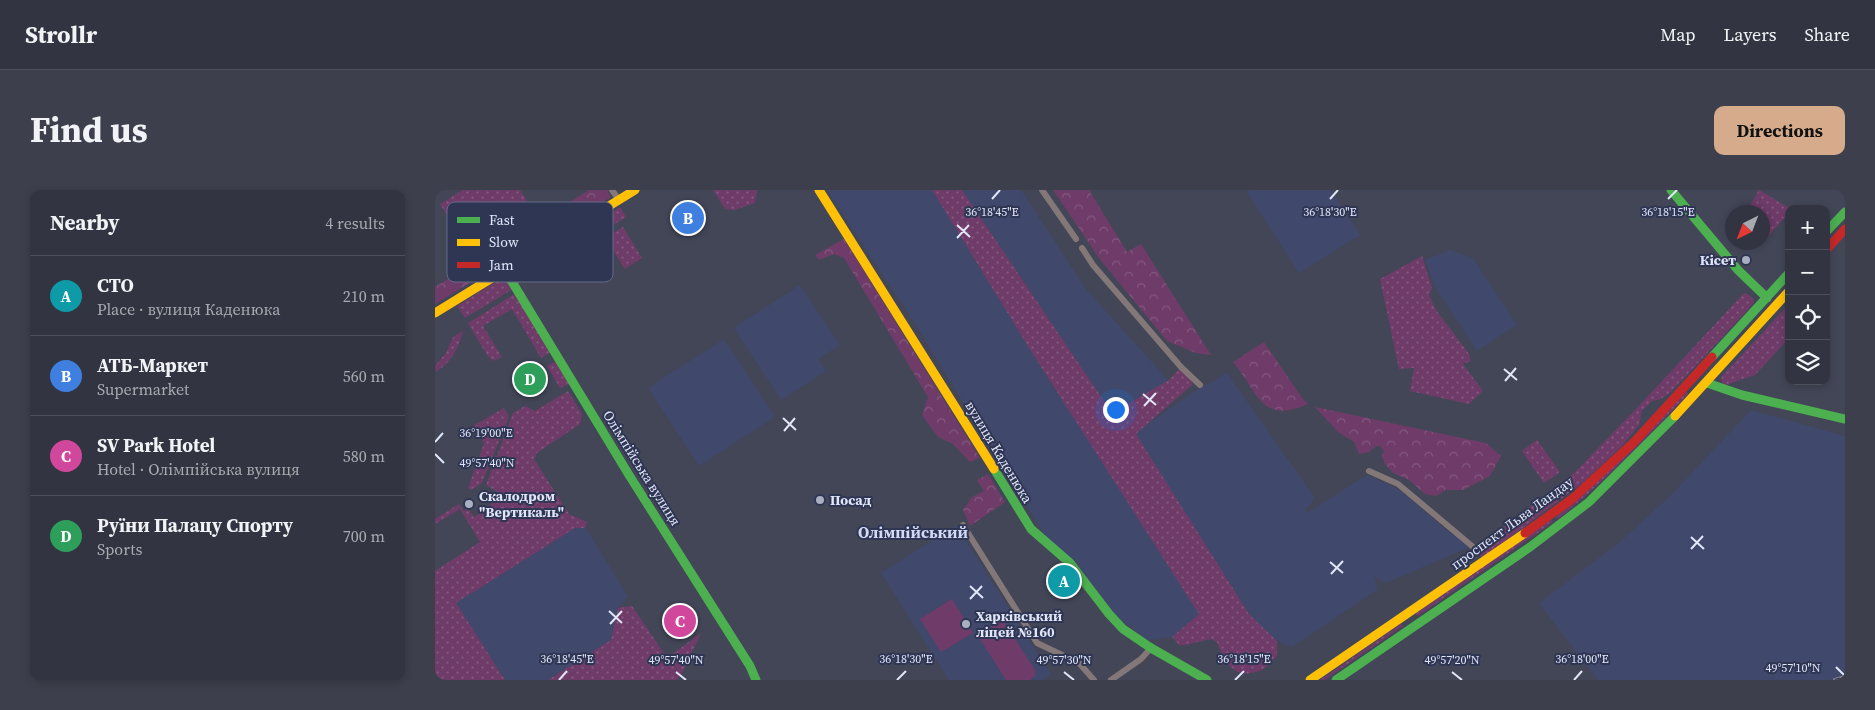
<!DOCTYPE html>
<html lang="en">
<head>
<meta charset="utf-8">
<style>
  :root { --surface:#323441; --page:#3d3f4c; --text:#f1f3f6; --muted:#a8aab1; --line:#4d4f5a; --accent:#d6ab8b }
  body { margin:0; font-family:"Source Serif 4",serif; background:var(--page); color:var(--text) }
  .controls { position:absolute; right:15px; top:15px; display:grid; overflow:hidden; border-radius:10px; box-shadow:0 2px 8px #0003 }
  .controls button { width:45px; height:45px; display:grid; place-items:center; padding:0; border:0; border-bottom:1px solid var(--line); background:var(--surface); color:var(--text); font:25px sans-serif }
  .compass { position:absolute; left:1290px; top:15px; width:45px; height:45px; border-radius:50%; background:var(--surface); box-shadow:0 2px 8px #0003; rotate:222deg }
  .you { position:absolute; left:680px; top:219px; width:18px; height:18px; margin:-12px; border:4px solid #fff; border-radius:50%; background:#1a73e8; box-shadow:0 0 0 8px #1a73e833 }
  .badge { display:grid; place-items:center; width:32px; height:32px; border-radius:50%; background:var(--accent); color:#fff; font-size:16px; font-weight:700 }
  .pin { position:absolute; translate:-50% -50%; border:2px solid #fff; box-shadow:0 1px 5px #0006 }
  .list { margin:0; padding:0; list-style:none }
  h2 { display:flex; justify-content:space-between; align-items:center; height:65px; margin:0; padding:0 20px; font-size:21px }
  h2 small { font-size:16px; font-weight:400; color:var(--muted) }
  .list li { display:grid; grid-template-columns:32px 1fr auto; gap:15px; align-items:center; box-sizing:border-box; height:80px; padding:0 20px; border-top:1px solid var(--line) }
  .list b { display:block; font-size:19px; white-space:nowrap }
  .list p { margin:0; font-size:16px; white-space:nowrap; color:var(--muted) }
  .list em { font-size:16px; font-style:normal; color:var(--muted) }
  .icon { flex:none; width:28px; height:28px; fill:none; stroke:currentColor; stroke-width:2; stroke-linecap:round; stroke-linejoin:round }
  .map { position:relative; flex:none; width:1410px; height:490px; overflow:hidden; border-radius:10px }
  header { display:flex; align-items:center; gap:30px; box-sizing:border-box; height:70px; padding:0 25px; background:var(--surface); border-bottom:1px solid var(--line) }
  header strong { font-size:24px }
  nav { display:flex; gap:28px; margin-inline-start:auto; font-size:18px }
  .intro { display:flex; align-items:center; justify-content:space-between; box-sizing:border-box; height:120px; padding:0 30px }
  h1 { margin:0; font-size:35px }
  .button { padding:12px 22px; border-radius:10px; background:var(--accent); color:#111; font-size:18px; font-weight:700 }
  main { display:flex; gap:30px; padding:0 30px }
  aside { flex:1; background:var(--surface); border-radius:10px; box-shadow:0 2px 8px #0003 }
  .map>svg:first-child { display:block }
  .built { fill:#40496b }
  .grass { fill:url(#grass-dots) }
  .forest { fill:url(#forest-crowns) }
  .garden { fill:#6f3c69 }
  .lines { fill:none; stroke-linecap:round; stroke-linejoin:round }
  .street { stroke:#837777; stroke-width:6 }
  .fast { stroke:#4caf50; stroke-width:9 }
  .slow { stroke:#ffc107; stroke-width:9 }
  .jam { stroke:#c62828; stroke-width:9 }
  .rail-casing { stroke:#898285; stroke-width:4 }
  .rail { stroke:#2f3654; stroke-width:2; stroke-dasharray:5.5; stroke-linecap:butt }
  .ticks { fill:none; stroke:#e1e6f9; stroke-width:2 }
  .poi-dot { fill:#a9aec0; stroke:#2f3654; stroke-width:2 }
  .labels { text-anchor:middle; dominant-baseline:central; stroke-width:4; stroke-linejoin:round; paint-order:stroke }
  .poi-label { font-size:14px; font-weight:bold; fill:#e1e6f9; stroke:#2f3654; text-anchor:start }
  .street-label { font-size:14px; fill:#e1e6f9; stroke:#2f3654 }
  .quarter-label { font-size:16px; font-weight:bold; fill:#d2daf8; stroke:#2f3654 }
  .key { fill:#2f3654; stroke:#646b86; stroke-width:1 }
  .key-label { font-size:14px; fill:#e1e6f9 }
  .ticks-label { font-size:12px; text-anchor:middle; fill:#e1e6f9; stroke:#2f3654; stroke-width:4; stroke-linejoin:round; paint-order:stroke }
</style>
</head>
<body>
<header>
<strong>Strollr</strong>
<nav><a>Map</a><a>Layers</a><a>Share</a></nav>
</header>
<div class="intro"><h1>Find us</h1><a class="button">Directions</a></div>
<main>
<aside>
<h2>Nearby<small>4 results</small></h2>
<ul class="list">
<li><span class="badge" style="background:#0f9aa8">A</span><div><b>СТО</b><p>Place · вулиця Каденюка</p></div><em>210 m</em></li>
<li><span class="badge" style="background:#3f7fe0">B</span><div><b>АТБ-Маркет</b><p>Supermarket</p></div><em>560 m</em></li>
<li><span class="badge" style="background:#d1479c">C</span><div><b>SV Park Hotel</b><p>Hotel · Олімпійська вулиця</p></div><em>580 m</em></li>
<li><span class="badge" style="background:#2e9e5b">D</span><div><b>Руїни Палацу Спорту</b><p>Sports</p></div><em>700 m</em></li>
</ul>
</aside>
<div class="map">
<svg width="1410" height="490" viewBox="0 0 1410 490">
  <defs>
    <pattern id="grass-dots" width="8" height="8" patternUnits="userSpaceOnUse" patternTransform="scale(1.25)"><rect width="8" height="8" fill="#6f3c69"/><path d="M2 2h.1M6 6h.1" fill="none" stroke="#83587f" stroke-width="1.8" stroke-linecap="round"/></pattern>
    <pattern id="forest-crowns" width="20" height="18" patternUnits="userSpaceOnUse" patternTransform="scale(1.25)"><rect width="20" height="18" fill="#6f3c69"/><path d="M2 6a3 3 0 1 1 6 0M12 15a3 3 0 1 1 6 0" fill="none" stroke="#83587f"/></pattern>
  </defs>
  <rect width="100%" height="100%" fill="#424657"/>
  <path class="built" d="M392,0H497L594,158L761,418L764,424L737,447L707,451L698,438L677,426L649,383L609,344L477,129Z
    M527,0H586L651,99L734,191L677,223Z
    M815,0H896L925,45L864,83L812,2Z
    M1015,60L1038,68L1082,135L1042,161L1000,97L990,70Z
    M365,95L405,155L383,169L391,181L346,210L299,138Z
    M289,149L340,227L264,276L213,198Z
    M792,183L880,308L870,320L872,323L932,285L963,299L1015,343L1031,351L1037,356L951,393L939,386L943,399L857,457L842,451L814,424L700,243L758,202Z
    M1316,220L1410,246V490H1163L1104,413L1185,352L1236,305Z
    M521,335L616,484L608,490H514L446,383Z
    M140,338H151L193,407L183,418L176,450L113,490H70L21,413Z"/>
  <path class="grass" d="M28,0H85L103,28L38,68L5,14Z
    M278,0H322L320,13L299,20L290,19Z
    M497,0H527L677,223L734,190L746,177L758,194L701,244L814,424L842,451V466C837,471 831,479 824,481C799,490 789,472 782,452L776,449L750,455H744L737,447L764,424L594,158Z
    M1324,0L1356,19H1354V23L1328,52V22H1311Z
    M185,17L191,27L140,59L134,50Z
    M188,37L207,68L190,79L170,48Z
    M130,51L137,61L83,94L77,84Z
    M987,66L997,98L994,105L1001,120L1034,164L1036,171L1028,174L1048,201L1034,214L975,201L979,178L964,179L945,89Z
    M67,88H71L78,99L30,128L22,116Z
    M81,103L116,162L106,168L77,119L48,136L67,167L58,171L52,165L33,133Z
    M1309,103C1314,104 1317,107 1319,111L1318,114L1236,202L1226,209L1217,211L1207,221L1204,235L1186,257L1146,294L1052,365L1046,367L1043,362L1055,348L1139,283L1201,219Z
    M1354,114V148L1320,185L1291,195L1288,194L1286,189L1287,186Z
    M28,141C24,158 16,173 1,182L0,176L11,163L18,147Z
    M121,171L134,194L125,198L112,176Z
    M133,201L147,224L145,234L102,263L99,269L134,324L152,332L150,338H140L21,413L70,490H0V381L45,352L25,319L0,334V329L24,314L29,321L33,319L39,327L49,321L66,304L51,295L78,223L90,216L100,221Z
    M1251,202L1253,204C1212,248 1170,291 1123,329L1120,327Z
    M69,218L74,227L47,293L36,300L33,298L49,253L38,236Z
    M1102,250L1125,282L1109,293L1087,261Z
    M1116,330L1118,332L983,426L980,424Z
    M197,416L232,468L266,443L246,485L241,490H113L176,450L183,418Z
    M966,434L968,436L894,487L890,490H885Z"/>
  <path class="forest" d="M154,0H172L176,7L0,114V97Z
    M618,0H654L692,62L706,54L776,165L761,163L732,151L664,68Z
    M409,49L545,268L535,272L518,254L503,247L487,225L493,207L409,68L399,64L384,70L380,65Z
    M829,152L867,208L873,214C824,235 824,202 798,172Z
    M880,217L1051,253L1066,266L1055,286L1028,300H1011L1001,306L990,304L974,290L958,283L950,274L947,266L949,261L945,256H941L934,262L924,264L919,252L903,242Z
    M553,284L570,312L535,336L528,320L537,307L549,301L542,290Z"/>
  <path class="garden" d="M517,409L538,443L506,462L485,429Z
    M565,432H568L571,435L600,480V486L595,490H571L545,449V446L548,442Z"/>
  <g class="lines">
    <path class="street" d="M177,0L184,10
      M607,0L641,49
      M647,58L658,75L746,177L765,195
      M934,281L963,294L1037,356
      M528,335L602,453L644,473L659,490
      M676,490L706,469L716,458"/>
    <path class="fast" d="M1236,0L1303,80L1332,108
      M1391,42L1410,22
      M70,80L194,285L315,476L321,490
      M1277,167L1354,83
      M1272,193L1307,205L1410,229
      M559,279L596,339L635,373L674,424L688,439L716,458L772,490
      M901,490L1095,357L1154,312L1240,226"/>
    <path class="slow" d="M384,0L559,279
      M0,123L200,0
      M1240,226L1354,101
      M875,490L1090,343"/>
    <path class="jam" d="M1391,60L1410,39
      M1090,343L1137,309L1199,252L1277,167"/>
    <g class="rail-casing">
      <path id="rail" d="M1400,490L1410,487"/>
    </g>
    <use href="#rail" class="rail"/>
  </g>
  <path class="ticks" d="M557,9L565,0M895,9L903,0M1233,9L1242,0M522,35L535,47M522,48L534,35M1069,179L1082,190M1070,191L1081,178M708,204L721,215M709,216L721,203M348,228L361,240M349,241L360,228M0,252L8,243M0,264L9,273M1256,347L1269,359M1256,359L1268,346M895,372L908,383M896,384L908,371M535,396L548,408M535,409L547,396M174,421L187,433M175,434L187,421M1401,477L1410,486M241,482L251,490M629,482L639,490M1017,482L1027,490M124,490L132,481M462,490L471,481M800,490L809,481M1139,490L1147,481"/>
  <g class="poi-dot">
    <circle cx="1311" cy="70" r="5"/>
    <circle cx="385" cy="310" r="5"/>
    <circle cx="34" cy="314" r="5"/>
    <circle cx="531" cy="434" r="5"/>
  </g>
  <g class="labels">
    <g class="poi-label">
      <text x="1301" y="70" text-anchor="end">Кісет</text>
      <text x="44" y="306">Скалодром<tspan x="44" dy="16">"Вертикаль"</tspan></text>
      <text x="395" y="310">Посад</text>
      <text x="541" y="426">Харківський<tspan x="541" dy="16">ліцей №160</tspan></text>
    </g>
    <g class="street-label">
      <text transform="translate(564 262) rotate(59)">вулиця Каденюка</text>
      <text transform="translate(207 278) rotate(58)">Олімпійська вулиця</text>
      <text transform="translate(1077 333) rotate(-36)">проспект Льва Ландау</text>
    </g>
    <g class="quarter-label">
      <text x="478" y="342">Олімпійський</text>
    </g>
  </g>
  <rect x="12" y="12" width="166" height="80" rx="8" class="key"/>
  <rect x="22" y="27" width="23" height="6" fill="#4caf50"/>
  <rect x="22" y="49" width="23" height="7" fill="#ffc107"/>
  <rect x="22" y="72" width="23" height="6" fill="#c62828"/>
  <g class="key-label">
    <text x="54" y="35">Fast</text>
    <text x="54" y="57">Slow</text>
    <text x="54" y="80">Jam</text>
  </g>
  <g class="ticks-label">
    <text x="557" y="26">36°18'45"E</text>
    <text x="895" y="26">36°18'30"E</text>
    <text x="1233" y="26">36°18'15"E</text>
    <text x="51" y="247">36°19'00"E</text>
    <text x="52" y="277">49°57'40"N</text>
    <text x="132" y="473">36°18'45"E</text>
    <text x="471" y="473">36°18'30"E</text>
    <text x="809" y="473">36°18'15"E</text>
    <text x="1147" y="473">36°18'00"E</text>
    <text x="241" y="474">49°57'40"N</text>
    <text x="629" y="474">49°57'30"N</text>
    <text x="1017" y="474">49°57'20"N</text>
    <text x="1358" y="482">49°57'10"N</text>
  </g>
</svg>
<div class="controls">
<button>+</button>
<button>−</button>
<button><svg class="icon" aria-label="locate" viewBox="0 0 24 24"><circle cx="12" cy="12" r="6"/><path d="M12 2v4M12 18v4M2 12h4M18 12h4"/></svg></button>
<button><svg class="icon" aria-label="layers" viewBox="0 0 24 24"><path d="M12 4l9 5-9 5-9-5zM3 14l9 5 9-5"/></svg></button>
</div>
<svg class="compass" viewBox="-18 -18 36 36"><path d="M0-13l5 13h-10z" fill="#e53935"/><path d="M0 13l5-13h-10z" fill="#a8aab1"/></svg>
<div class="you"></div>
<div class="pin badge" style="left:629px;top:391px;background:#0f9aa8">A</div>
<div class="pin badge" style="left:253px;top:28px;background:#3f7fe0">B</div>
<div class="pin badge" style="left:245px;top:431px;background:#d1479c">C</div>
<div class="pin badge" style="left:95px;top:189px;background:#2e9e5b">D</div>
</div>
</main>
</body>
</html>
